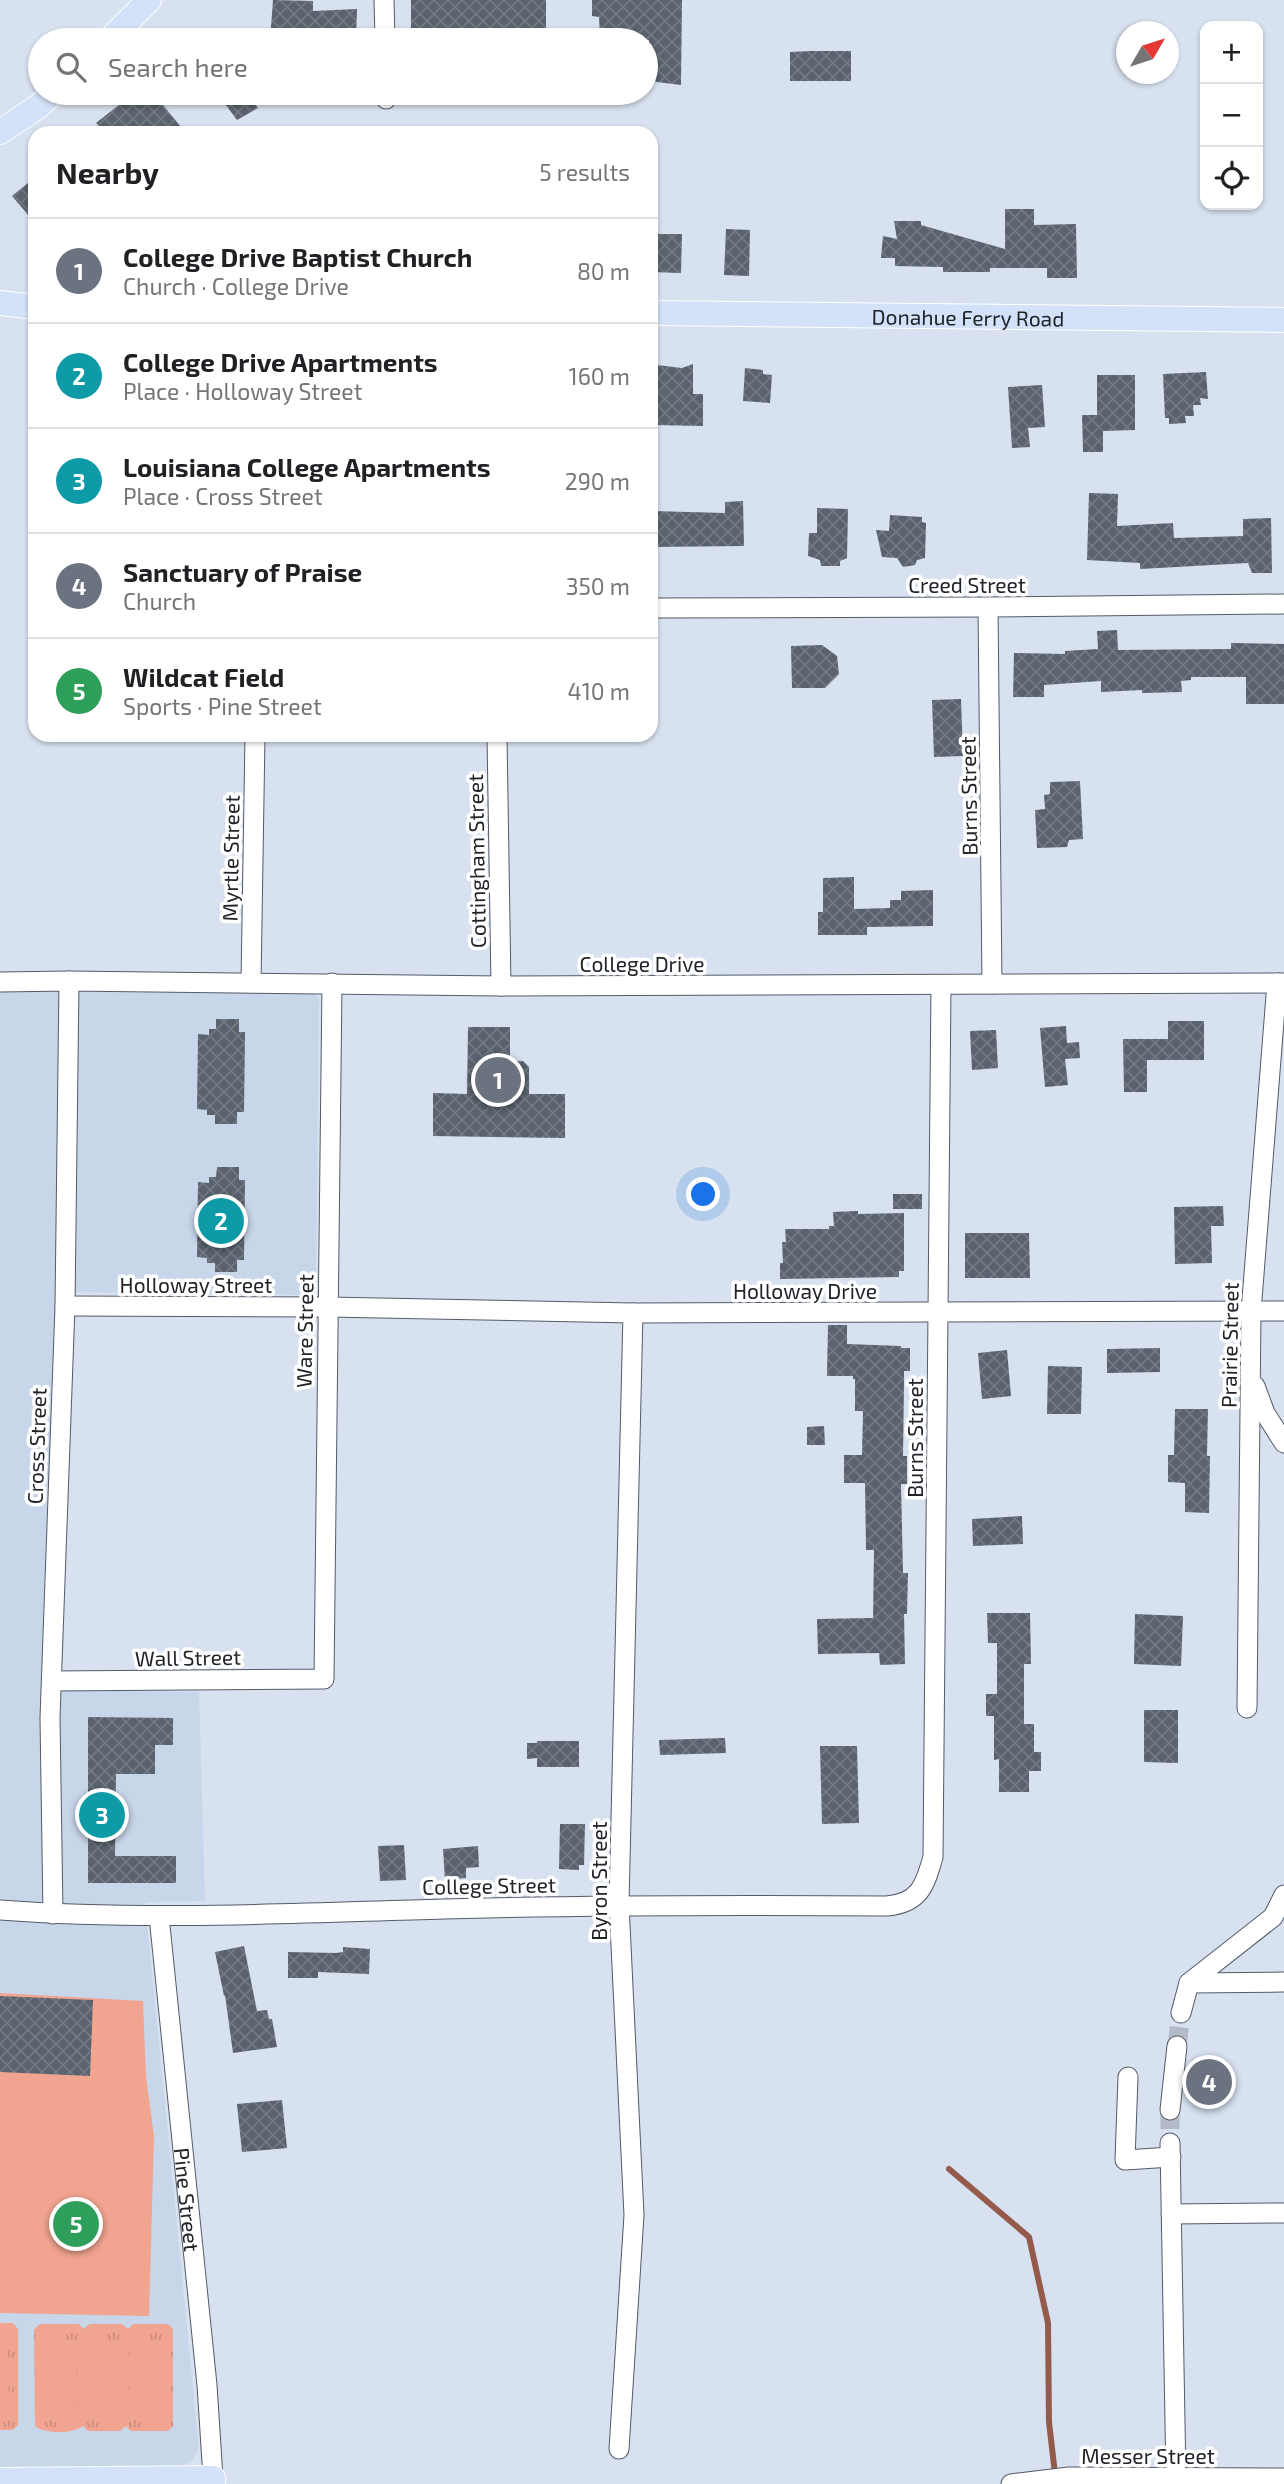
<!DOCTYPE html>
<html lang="en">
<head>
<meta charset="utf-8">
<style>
  :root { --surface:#fff; --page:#f2f2f2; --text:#202124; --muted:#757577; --line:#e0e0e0; --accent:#a43c1e }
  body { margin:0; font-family:"Exo 2",sans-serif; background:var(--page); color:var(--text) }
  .controls { position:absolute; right:21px; top:21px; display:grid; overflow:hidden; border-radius:14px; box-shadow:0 2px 5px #0004 }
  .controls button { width:63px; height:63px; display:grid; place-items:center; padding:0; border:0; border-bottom:2px solid var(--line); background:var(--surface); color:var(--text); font:35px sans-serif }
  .compass { position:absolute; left:1116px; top:21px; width:63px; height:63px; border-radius:50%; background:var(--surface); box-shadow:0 2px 5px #0004; rotate:51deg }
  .you { position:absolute; left:704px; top:1195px; width:24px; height:24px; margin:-18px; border:5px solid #fff; border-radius:50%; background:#1a73e8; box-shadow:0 0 0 10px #1a73e833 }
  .badge { display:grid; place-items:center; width:46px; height:46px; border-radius:50%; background:var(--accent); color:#fff; font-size:23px; font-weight:700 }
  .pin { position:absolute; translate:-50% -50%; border:4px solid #fff; box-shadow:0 2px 7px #0006 }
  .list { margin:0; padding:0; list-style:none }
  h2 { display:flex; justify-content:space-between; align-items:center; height:91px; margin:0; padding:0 28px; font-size:30px }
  h2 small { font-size:23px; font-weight:400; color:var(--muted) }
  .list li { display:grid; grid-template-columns:46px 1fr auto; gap:21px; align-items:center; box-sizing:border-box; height:105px; padding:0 28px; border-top:2px solid var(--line) }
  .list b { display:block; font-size:26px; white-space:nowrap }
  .list p { margin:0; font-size:23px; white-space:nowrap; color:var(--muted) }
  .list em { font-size:23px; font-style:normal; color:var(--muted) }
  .icon { flex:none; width:38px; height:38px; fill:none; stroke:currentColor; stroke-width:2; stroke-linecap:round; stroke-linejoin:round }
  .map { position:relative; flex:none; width:1284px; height:2484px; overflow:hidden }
  .search { position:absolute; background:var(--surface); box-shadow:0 2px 5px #0004; left:28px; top:28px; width:630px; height:77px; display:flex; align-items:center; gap:18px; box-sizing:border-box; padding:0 24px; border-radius:38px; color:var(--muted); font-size:26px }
  .panel { position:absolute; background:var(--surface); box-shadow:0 2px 5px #0004; left:28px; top:126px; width:630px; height:616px; border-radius:21px }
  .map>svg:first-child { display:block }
  .built { fill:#c8d6ea }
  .grass { fill:url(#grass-tufts) }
  .pitch { fill:#f1a48f }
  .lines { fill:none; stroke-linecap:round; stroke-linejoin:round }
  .stream { stroke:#945b4c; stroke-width:6 }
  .building { fill:url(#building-cross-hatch) }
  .minor-tunnel { stroke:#b2bbc7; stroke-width:19; stroke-dasharray:19 10; stroke-linecap:butt }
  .minor-casing { stroke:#535b67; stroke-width:21 }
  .major-casing { stroke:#fff; stroke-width:26 }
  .minor { stroke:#fff; stroke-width:19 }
  .major { stroke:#d3e2f8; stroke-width:24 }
  .labels { text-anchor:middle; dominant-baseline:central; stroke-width:7; stroke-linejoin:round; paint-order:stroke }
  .street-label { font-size:21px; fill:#202328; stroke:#fff }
</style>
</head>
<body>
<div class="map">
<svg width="1284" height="2484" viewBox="0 0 1284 2484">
  <defs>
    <pattern id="grass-tufts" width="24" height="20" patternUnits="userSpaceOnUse" patternTransform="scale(1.75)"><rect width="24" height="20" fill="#f1a48f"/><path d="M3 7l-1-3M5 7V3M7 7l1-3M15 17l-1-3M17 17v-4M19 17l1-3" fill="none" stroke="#ce8d7b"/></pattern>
    <pattern id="building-cross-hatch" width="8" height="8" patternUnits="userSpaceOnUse" patternTransform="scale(1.75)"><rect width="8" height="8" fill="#59626e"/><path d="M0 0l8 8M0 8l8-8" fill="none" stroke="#727982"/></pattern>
  </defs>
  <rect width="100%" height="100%" fill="#d7e1ef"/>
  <path class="built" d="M0,992L313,993L319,999L316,1289L308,1295L60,1292L50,1690L199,1692L205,1901L145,1902L199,2448L193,2459L180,2469L0,2467Z"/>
  <path class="grass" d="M0,2323H13L18,2329V2425L13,2430H0Z
    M40,2324H79L83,2329L90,2324H122L128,2329L133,2324H168L173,2329V2426L168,2431H131L126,2426L120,2431H88L83,2426C73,2434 45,2434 35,2426L34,2329Z"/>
  <path class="pitch" d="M0,1993L143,2001L146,2076L154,2136L149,2316L0,2313Z
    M0,2341H8L9,2411H0Z
    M43,2341H76L77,2411H44Z
    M87,2341H120V2411H87Z
    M130,2341H162L163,2411H130Z"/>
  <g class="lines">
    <path class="stream" d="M949,2169L1029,2237L1048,2323L1049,2422L1055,2474"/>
  </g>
  <path class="building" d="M273,0L313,1V11L357,9L356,40H270Z
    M411,0H546V40H516V37L411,40Z
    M592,0H682L681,85L649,81V40H600L599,17L592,16Z
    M811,51H851V81H790V52Z
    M134,93H153L186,133H106L96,123Z
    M217,93H247L258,108L237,120Z
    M35,177V223L12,196Z
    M1005,209H1034V225L1076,224L1077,278H1047V268H990V272H943V267L895,266V258H881L883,236L897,239L894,221H921V225L1005,249Z
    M726,229L750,230L749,276L724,275Z
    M651,234H682L681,273L651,272Z
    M693,364V394H703V426L654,425L651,416V398L654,399L657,365L682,368Z
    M745,368L763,370V374L772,375L770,403L743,401Z
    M1206,372L1208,399L1200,398L1201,405H1193L1194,416H1185L1186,423L1169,424V418H1165L1163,374Z
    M1097,375H1135V430L1103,431V452H1083L1082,415H1097Z
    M1042,385L1045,427L1028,428L1030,447L1012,448L1008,387Z
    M1089,493L1118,494L1117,526L1173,523L1174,538L1243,536V519L1271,518L1272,573H1252L1248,563L1140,569V563L1087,560Z
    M743,501L744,546L651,547L652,511L725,513V502Z
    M817,508L848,509L847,558L840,561V566H821L820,560L808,556L809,533H817Z
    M890,515L922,517V522L926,523L925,558L917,560L915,565L903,567L897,558L882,557L876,530L889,531Z
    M1117,630L1118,650L1231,649V643L1284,644V704H1246V677H1191V680L1181,681L1182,692L1142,693V690L1101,692V681L1044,685V697H1013L1014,653L1065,654V651L1098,649L1097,631Z
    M822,645L837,656L839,674L825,688H792L791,646Z
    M961,699L963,756L934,757L932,700Z
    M1080,781L1083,839L1069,840L1067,847L1037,848L1035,810L1045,809L1044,795L1050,794V782Z
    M854,877V909L890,908V900H901V891L933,890V926L867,927V935H818V912H823V878Z
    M216,1019H239V1032H245L244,1112H237V1124H215V1115H207V1110L197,1109L198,1034L209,1035V1029H216Z
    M1168,1021H1204V1060H1147V1092H1124L1123,1039H1168Z
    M1066,1026L1067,1043L1079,1042L1080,1058L1065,1059L1068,1085L1045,1087L1040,1028Z
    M468,1027H510V1061H523L529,1067V1094H565V1138L433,1136V1093L467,1094Z
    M996,1030L998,1068L972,1070L970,1031Z
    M217,1167H239V1180H245L244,1260H237V1272H215V1263H207V1258L197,1257L198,1182L209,1183V1177H216Z
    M893,1194H922V1209H893Z
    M1223,1206L1224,1226H1211L1212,1263L1175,1264L1174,1207Z
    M858,1211V1214L904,1213V1271H899V1277L780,1279V1263H783L782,1242H786L785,1229H829V1226H834L833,1212Z
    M965,1233H1029L1030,1278H965Z
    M828,1325H847V1344L901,1346V1348H910V1371H904V1383L903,1456H907V1484H901L903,1573H908L907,1614H904L905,1664L880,1665L879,1653L818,1654L817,1619L873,1618L874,1550H866L865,1483H844V1455H862L863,1411H855V1379H853V1376H827Z
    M1160,1348V1372L1107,1373V1349Z
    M1007,1350L1011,1396L982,1399L978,1353Z
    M1048,1366L1082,1367L1081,1414H1047Z
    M1175,1409H1208L1207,1456H1210L1209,1513L1185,1512V1483L1168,1482V1455H1174Z
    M824,1426L825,1445H807V1427Z
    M1022,1516L1023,1544L973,1546L972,1519Z
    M987,1613H1030L1031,1664H1024V1724H1034V1752H1041V1771H1029V1792H999V1759L994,1760V1716H986V1694H997V1643H988Z
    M1135,1614L1183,1616L1181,1666L1134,1664Z
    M1144,1710H1178V1763L1144,1762Z
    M88,1717L173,1718V1745H155V1774H116L115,1856H176V1883H88Z
    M725,1738L726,1753L660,1755L659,1740Z
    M537,1741H579V1767H537V1758L527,1759V1743H537Z
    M820,1746H857L859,1823L822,1824Z
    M560,1824H585L584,1865H579V1870L559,1869Z
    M404,1845L406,1880L380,1881L378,1846Z
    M478,1846L479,1867L466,1868V1878L445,1880L443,1849Z
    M244,1946L257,2011L267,2010L269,2019H272L277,2047L233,2053L225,1995L224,1996L215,1952Z
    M343,1947L370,1949L369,1974L318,1972V1978H288V1952L336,1953L343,1952Z
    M0,1996L93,2000L90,2076L0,2072Z
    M282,2100L287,2148L242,2152L237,2104Z"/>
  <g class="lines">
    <path class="minor-tunnel" d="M1177,2046L1181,2013
      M1170,2110V2143"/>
    <g class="minor-casing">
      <g id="minor">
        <path d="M384,0L385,40"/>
        <path d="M386,93V99"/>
        <path d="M988,607L992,984"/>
        <path d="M651,608L988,607L1284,604"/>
        <path d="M497,735L501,986"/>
        <path d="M0,982L69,981L501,986L1284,983"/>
        <path d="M251,983L255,735"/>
        <path d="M65,1306L327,1307L633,1313L1284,1311"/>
        <path d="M1255,1386L1265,1413L1284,1443"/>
        <path d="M52,1681L324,1679L332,983"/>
        <path d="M1247,1708L1251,1312L1277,983"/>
        <path d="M0,1910C148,1921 296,1913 444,1909C592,1905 739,1905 887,1906C920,1903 925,1885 933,1857L941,985"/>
        <path d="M53,1914L50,1718L65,1306L69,981"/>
        <path id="s1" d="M159,1916L207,2385L213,2478"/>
        <path d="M1189,1983L1284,1982"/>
        <path d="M1181,2013L1189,1983L1273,1917L1284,1895"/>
        <path d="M1128,2077L1125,2160L1171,2157"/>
        <path d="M1170,2110L1177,2046"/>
        <path d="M1170,2143L1176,2478"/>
        <path d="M1171,2214L1284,2213"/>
        <path d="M619,2449L634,2215L619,1904L633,1313"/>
        <path d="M1011,2484L1069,2477L1284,2478"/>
      </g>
    </g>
    <g class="major-casing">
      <g id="major">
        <path d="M109,40L149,0"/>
        <path d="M0,132L39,106L53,93"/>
        <path d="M0,303L35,307"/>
        <path id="s2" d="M651,313L1284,320"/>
        <path d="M0,2480L213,2478V2484"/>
      </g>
    </g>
    <use href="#minor" class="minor"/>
    <use href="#major" class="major"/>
  </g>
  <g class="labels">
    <g class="street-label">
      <text stroke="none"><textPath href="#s2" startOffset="317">Donahue Ferry Road</textPath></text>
      <text x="967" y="584">Creed Street</text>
      <text transform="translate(968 796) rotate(-91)">Burns Street</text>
      <text transform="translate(230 858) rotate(-89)">Myrtle Street</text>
      <text transform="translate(476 861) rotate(-91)">Cottingham Street</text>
      <text x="642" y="963">College Drive</text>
      <text x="196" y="1284">Holloway Street</text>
      <text x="805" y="1290">Holloway Drive</text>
      <text transform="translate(304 1331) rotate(-89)">Ware Street</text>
      <text transform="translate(1229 1345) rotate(-89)">Prairie Street</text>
      <text transform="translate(914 1438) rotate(-90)">Burns Street</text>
      <text transform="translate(36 1446) rotate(-88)">Cross Street</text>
      <text transform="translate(188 1657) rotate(-1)">Wall Street</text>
      <text transform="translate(598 1881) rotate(-90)">Byron Street</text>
      <text transform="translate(489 1885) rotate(-1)">College Street</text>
      <text stroke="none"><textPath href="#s1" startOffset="285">Pine Street</textPath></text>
      <text x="1148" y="2455">Messer Street</text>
    </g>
  </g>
</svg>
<div class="controls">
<button>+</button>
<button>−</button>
<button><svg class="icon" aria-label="locate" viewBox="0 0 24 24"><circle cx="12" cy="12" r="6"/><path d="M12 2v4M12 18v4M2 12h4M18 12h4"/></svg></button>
</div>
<svg class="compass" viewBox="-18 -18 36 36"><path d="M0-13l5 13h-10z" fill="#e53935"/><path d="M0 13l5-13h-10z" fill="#757577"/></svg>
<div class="you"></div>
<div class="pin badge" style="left:498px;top:1080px;background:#6b7280">1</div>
<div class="pin badge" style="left:221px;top:1221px;background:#0f9aa8">2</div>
<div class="pin badge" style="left:102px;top:1815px;background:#0f9aa8">3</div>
<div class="pin badge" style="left:1209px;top:2082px;background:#6b7280">4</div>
<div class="pin badge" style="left:76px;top:2224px;background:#2e9e5b">5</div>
<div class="search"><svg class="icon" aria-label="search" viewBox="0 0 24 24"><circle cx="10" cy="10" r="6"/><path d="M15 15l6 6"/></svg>Search here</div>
<section class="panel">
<h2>Nearby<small>5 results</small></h2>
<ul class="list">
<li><span class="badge" style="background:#6b7280">1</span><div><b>College Drive Baptist Church</b><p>Church · College Drive</p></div><em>80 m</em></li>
<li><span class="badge" style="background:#0f9aa8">2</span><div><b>College Drive Apartments</b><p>Place · Holloway Street</p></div><em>160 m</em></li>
<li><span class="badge" style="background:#0f9aa8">3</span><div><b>Louisiana College Apartments</b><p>Place · Cross Street</p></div><em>290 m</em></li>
<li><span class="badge" style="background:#6b7280">4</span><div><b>Sanctuary of Praise</b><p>Church</p></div><em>350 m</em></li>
<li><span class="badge" style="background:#2e9e5b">5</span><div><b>Wildcat Field</b><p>Sports · Pine Street</p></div><em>410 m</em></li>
</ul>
</section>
</div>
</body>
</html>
